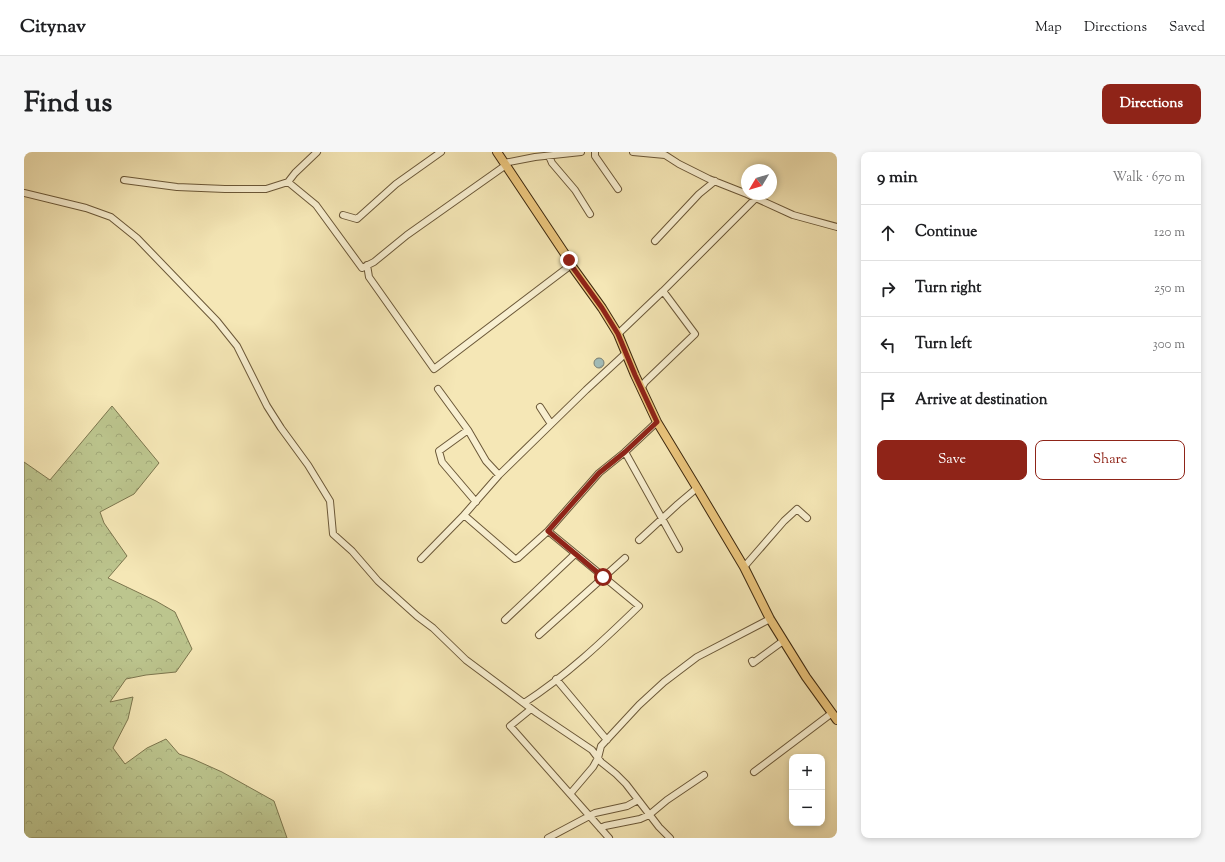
<!DOCTYPE html>
<html lang="en">
<head>
<meta charset="utf-8">
<style>
  :root { --surface:#fff; --page:#f6f6f6; --text:#202124; --muted:#757577; --line:#e0e0e0; --accent:#8f2418 }
  body { margin:0; font-family:"Sorts Mill Goudy",serif; background:var(--page); color:var(--text) }
  .controls { position:absolute; right:12px; bottom:12px; display:grid; overflow:hidden; border-radius:8px; box-shadow:0 2px 6px #0003 }
  .controls button { width:36px; height:36px; display:grid; place-items:center; padding:0; border:0; border-bottom:1px solid var(--line); background:var(--surface); color:var(--text); font:20px sans-serif }
  .compass { position:absolute; left:717px; top:12px; width:36px; height:36px; border-radius:50%; background:var(--surface); box-shadow:0 2px 6px #0003; rotate:232deg }
  .stop { position:absolute; width:12px; height:12px; margin:-9px; border:3px solid #8f2418; border-radius:50%; background:#fff }
  .stop.end { background:#8f2418; border-color:#fff; box-shadow:0 1px 4px #0008 }
  .list { margin:0; padding:0; list-style:none }
  h2 { display:flex; justify-content:space-between; align-items:center; height:52px; margin:0; padding:0 16px; font-size:17px }
  h2 small { font-size:13px; font-weight:400; color:var(--muted) }
  .list li { display:grid; grid-template-columns:26px 1fr auto; gap:12px; align-items:center; box-sizing:border-box; height:56px; padding:0 16px; border-top:1px solid var(--line) }
  .list b { display:block; font-size:15px; white-space:nowrap }
  .list em { font-size:13px; font-style:normal; color:var(--muted) }
  .actions { display:flex; gap:8px; padding:12px 16px }
  .actions a { flex:1; padding:9px 0; border:1px solid var(--accent); border-radius:8px; text-align:center; font-size:14px; color:var(--accent) }
  .actions .main { background:var(--accent); color:#fff }
  .icon { flex:none; width:22px; height:22px; fill:none; stroke:currentColor; stroke-width:2; stroke-linecap:round; stroke-linejoin:round }
  .map { position:relative; flex:none; width:813px; height:686px; overflow:hidden; border-radius:8px }
  header { display:flex; align-items:center; gap:24px; box-sizing:border-box; height:56px; padding:0 20px; background:var(--surface); border-bottom:1px solid var(--line) }
  header strong { font-size:19px }
  nav { display:flex; gap:22px; margin-inline-start:auto; font-size:14px }
  .intro { display:flex; align-items:center; justify-content:space-between; box-sizing:border-box; height:96px; padding:0 24px }
  h1 { margin:0; font-size:28px }
  .button { padding:10px 18px; border-radius:8px; background:var(--accent); color:#fff; font-size:14px; font-weight:700 }
  main { display:flex; gap:24px; padding:0 24px }
  aside { flex:1; background:var(--surface); border-radius:8px; box-shadow:0 2px 6px #0003 }
  .map>svg:first-child { display:block }
  .forest { fill:url(#forest-crowns); stroke:#7c764e }
  .water { fill:url(#water-waves); stroke:#7a8175 }
  .lines { fill:none; stroke-linecap:round; stroke-linejoin:round }
  .minor-casing { stroke:#6b5838; stroke-width:8 }
  .major-casing { stroke:#3d280e; stroke-width:10 }
  .minor { stroke:#f8efd0; stroke-width:6 }
  .major { stroke:#eac47b; stroke-width:8 }
  .route { stroke:#8f2418; stroke-width:5 }
</style>
</head>
<body>
<header>
<strong>Citynav</strong>
<nav><a>Map</a><a>Directions</a><a>Saved</a></nav>
</header>
<div class="intro"><h1>Find us</h1><a class="button">Directions</a></div>
<main>
<div class="map">
<svg width="813" height="686" viewBox="0 0 813 686">
  <defs>
    <pattern id="forest-crowns" width="20" height="18" patternUnits="userSpaceOnUse"><rect width="20" height="18" fill="#bcc58e"/><path d="M2 6a3 3 0 1 1 6 0M12 15a3 3 0 1 1 6 0" fill="none" stroke="#a2a979"/></pattern>
    <pattern id="water-waves" width="16" height="10" patternUnits="userSpaceOnUse"><rect width="16" height="10" fill="#a2bdb9"/><path d="M0 5q4-4 8 0t8 0" fill="none" stroke="#8ca29e"/></pattern>
  </defs>
  <rect width="100%" height="100%" fill="#f5e7b6"/>
  <filter id="stains"><feTurbulence type="fractalNoise" baseFrequency=".005" numOctaves="4"/><feColorMatrix values="0 0 0 0 .2 0 0 0 0 .09 0 0 0 0 .02 0 0 0 .5 -.17"/></filter>
  <radialGradient id="worn" r=".72"><stop offset=".6" stop-color="#630" stop-opacity="0"/><stop offset="1" stop-color="#630" stop-opacity=".3"/></radialGradient>
  <path class="forest" d="M88,254L135,311L110,342L76,360L80,371L103,404L84,426L132,449L151,460L168,497L152,520L122,523L102,527L86,550L109,545L104,567L89,596L101,612L123,596L142,587L155,602L169,607L198,620L250,649L263,686H0V310L26,328Z"/>
  <path class="water" d="M570 211a5 5 0 1 1 10 0a5 5 0 1 1-10 0Z"/>
  <g class="lines">
    <g class="minor-casing">
      <path id="minor" d="M571,0V4L594,37
        M609,0L641,3L655,12L685,27L723,42
        M525,4L528,11L551,38L566,62
        M480,11L511,5L557,0
        M100,28L153,35L201,37H242L264,30L271,21L293,0
        M264,30L292,53L338,116L350,110L383,83L482,13
        M0,41L62,56L87,65L113,86L193,169L213,194L243,254L257,276L284,313L306,349L309,382L328,399L354,429L393,464L409,476L442,508L513,561L568,598L577,610L592,622L602,632L635,675L646,686
        M723,42L769,63L813,75
        M319,63L333,67L372,32L417,0
        M631,89L675,42L691,29
        M343,113L345,125L410,217L547,113
        M594,182L639,139L732,46
        M414,237L444,278L462,309L475,323
        M617,237L621,230L671,182L639,139
        M516,255L527,272
        M444,278L415,299L418,310L452,350
        M601,300L655,397
        M440,363L491,407L494,406L524,379L575,321L601,300L633,270
        M615,388L654,352L673,336
        M397,407L440,363L475,323L562,238L602,201
        M720,415L760,369L773,357L783,366
        M481,468L551,402
        M515,483L601,406
        M728,509L729,511L759,489
        M532,527L583,588
        M500,551C542,524 579,489 615,454L524,379
        M507,557L486,574L585,686
        M730,620L808,561
        M546,642L569,615L574,606L577,594L615,553L640,530L673,505L746,467
        M576,676L581,674L616,667L625,663L643,648L680,623
        M524,686L571,661L603,654L614,648"/>
    </g>
    <g class="major-casing">
      <path id="major" d="M473,0L545,108L547,113L578,156L594,182L611,223L633,270L673,336L720,415L746,467L782,525L813,568"/>
    </g>
    <use href="#minor" class="minor"/>
    <use href="#major" class="major"/>
  </g>
  <g class="lines">
    <path class="route" d="M545,108L547,113L578,156L594,182L611,223L633,270L601,300L575,321L524,379L579,425"/>
  </g>
  <rect width="100%" height="100%" filter="url(#stains)"/>
  <rect width="100%" height="100%" fill="url(#worn)"/>
</svg>
<div class="controls">
<button>+</button>
<button>−</button>
</div>
<svg class="compass" viewBox="-18 -18 36 36"><path d="M0-13l5 13h-10z" fill="#e53935"/><path d="M0 13l5-13h-10z" fill="#757577"/></svg>
<div class="stop" style="left:579px;top:425px"></div>
<div class="stop end" style="left:545px;top:108px"></div>
</div>
<aside>
<h2>9 min<small>Walk · 670 m</small></h2>
<ul class="list">
<li><svg class="icon" aria-label="ahead" viewBox="0 0 24 24"><path d="M12 20V5M6 11l6-6 6 6"/></svg><div><b>Continue</b></div><em>120 m</em></li>
<li><svg class="icon" aria-label="right" viewBox="0 0 24 24"><path d="M7 20v-9h11M14 6l5 5-5 5"/></svg><div><b>Turn right</b></div><em>250 m</em></li>
<li><svg class="icon" aria-label="left" viewBox="0 0 24 24"><path d="M17 20v-9H6M10 6l-5 5 5 5"/></svg><div><b>Turn left</b></div><em>300 m</em></li>
<li><svg class="icon" aria-label="arrive" viewBox="0 0 24 24"><path d="M6 21V4h12l-3 4 3 4H6"/></svg><div><b>Arrive at destination</b></div></li>
</ul>
<div class="actions"><a class="main">Save</a><a>Share</a></div>
</aside>
</main>
</body>
</html>
